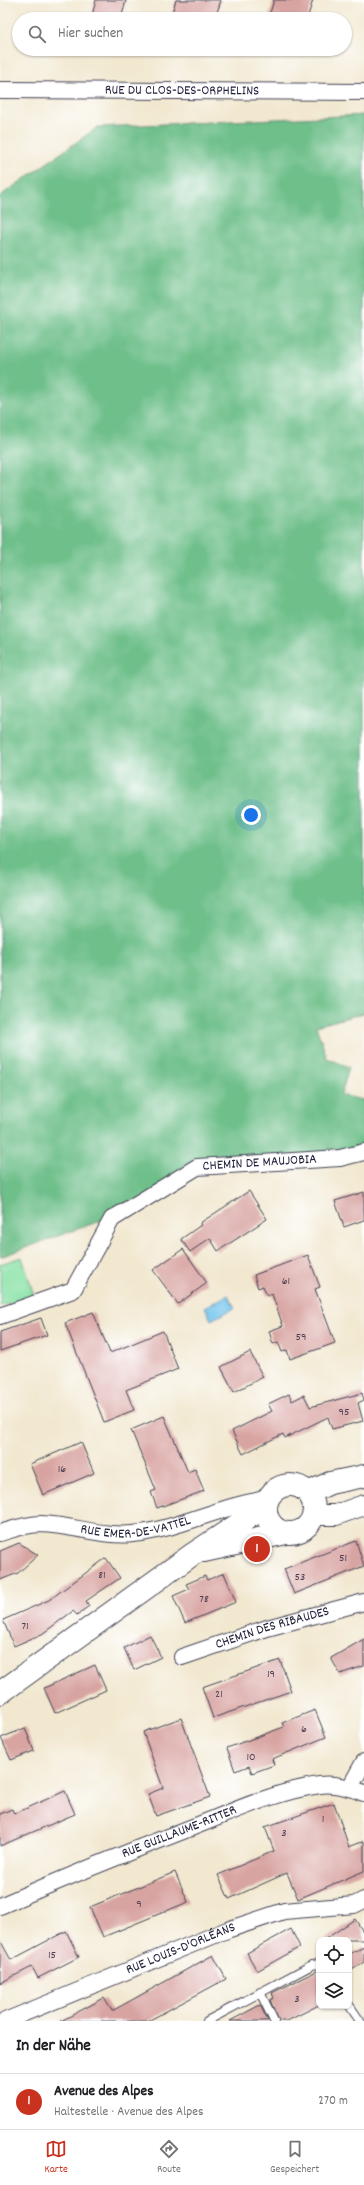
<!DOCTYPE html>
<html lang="de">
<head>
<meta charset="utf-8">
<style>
  :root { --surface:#fff; --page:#f6f6f6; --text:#202124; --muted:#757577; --line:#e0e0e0; --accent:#c8321e }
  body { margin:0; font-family:Dekko,sans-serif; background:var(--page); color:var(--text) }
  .controls { position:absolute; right:12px; bottom:12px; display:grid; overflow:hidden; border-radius:8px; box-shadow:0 1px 3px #0004 }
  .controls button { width:36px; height:36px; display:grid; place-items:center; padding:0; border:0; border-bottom:1px solid var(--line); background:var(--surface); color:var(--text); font:20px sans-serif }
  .you { position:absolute; left:251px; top:815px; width:14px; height:14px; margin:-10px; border:3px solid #fff; border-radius:50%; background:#1a73e8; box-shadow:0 0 0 6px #1a73e833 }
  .badge { display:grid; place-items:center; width:26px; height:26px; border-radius:50%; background:var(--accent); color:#fff; font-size:13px; font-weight:700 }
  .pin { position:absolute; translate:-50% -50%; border:2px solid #fff; box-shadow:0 1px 4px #0006 }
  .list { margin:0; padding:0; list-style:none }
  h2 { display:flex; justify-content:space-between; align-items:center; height:52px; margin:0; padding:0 16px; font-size:17px }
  h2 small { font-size:13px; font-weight:400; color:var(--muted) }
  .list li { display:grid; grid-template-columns:26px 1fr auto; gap:12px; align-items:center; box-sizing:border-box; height:56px; padding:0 16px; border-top:1px solid var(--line) }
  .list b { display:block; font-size:15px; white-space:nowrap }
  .list p { margin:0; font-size:13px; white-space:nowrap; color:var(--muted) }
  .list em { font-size:13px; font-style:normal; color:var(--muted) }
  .icon { flex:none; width:22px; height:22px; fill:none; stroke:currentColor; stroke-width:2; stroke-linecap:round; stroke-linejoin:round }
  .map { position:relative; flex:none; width:364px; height:2021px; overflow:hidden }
  .search { position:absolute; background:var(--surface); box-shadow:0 1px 3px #0004; left:12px; right:12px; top:12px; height:44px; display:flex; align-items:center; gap:10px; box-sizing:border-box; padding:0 14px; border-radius:22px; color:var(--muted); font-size:15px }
  .sheet { height:108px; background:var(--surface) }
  nav { display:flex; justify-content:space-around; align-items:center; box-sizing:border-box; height:56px; border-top:1px solid var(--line); background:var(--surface); font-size:11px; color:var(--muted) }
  nav a { display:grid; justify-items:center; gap:2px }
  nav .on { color:var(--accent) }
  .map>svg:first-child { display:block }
  .green { fill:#89e1a5; stroke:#568270 }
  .forest { fill:#6ebf8a; stroke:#487062 }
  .water { fill:#6fc3eb; stroke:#487293 }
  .building { fill:#d8a4a2 }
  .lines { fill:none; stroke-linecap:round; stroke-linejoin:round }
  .service-casing { stroke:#414051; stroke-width:10 }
  .minor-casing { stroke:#414051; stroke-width:18 }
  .tertiary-casing { stroke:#414051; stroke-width:22 }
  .secondary-casing { stroke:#414051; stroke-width:24 }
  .service { stroke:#fff; stroke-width:8 }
  .minor { stroke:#fff; stroke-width:16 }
  .tertiary { stroke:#fff; stroke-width:20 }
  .secondary { stroke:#fff; stroke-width:22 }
  .labels { text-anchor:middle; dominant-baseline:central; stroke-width:3.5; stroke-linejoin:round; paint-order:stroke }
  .number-label { font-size:12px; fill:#504255 }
  .street-label { font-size:14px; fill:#22223b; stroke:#fff }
</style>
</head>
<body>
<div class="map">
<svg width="364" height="2021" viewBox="0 0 364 2021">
  <rect width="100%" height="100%" fill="#fff"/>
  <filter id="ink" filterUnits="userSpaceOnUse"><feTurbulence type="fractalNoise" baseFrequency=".025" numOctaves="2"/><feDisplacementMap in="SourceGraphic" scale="8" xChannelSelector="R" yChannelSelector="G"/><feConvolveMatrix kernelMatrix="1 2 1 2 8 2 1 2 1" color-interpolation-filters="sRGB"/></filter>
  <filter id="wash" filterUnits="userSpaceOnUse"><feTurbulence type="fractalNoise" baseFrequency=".012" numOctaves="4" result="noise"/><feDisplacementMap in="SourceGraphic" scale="16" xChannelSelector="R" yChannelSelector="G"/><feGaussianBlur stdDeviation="0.9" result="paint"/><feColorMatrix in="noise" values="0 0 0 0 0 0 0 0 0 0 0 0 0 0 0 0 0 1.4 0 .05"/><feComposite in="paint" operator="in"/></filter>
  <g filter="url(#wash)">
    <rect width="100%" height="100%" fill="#f2e8d0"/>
    <path class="green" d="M22,1257L34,1296L0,1306V1264Z"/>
    <path class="forest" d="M364,115V1013L316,1026L327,1058L349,1067L341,1095L363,1100L364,1098V1149L196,1165L111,1217L0,1257V196L98,127Z"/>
    <path class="water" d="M228,1295L235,1308L211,1320L205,1307Z"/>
    <g id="blocks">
      <path class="building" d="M96,0H126L121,19H91Z
        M176,0H221L215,19H170Z
        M274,0H313L307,19H279L269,16Z
        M249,1191L267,1219L218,1251L210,1238L190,1252L181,1239L201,1225L200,1223Z
        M364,1192V1220L344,1227L335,1201Z
        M183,1249L207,1283L178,1304L153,1270Z
        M308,1255L320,1287L315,1289L335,1343L290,1359L287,1350L282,1352L278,1342L273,1344L269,1331L283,1326L272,1294L267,1296L263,1286L258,1288L254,1275Z
        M93,1312L110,1353L163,1331L178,1369L126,1390L134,1410L104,1422L65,1323Z
        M41,1318L47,1335L0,1351V1332Z
        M250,1352L263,1377L234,1392L221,1367Z
        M362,1393L364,1400L358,1403L363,1421L332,1429L328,1417L285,1438L283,1434L243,1454L232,1431L272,1411L268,1404L289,1394L292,1401L304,1395L310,1407Z
        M164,1416L188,1472L195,1469L204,1491L157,1508L151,1492L156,1490L131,1430Z
        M81,1442L94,1473L43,1495L30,1464Z
        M356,1541L364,1566L294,1594L284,1569Z
        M19,1543L38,1555L18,1573L0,1580V1551Z
        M106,1558L120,1578L86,1601L89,1606L77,1615L73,1611L42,1634L14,1646L3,1620L49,1600Z
        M224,1573L236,1602L185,1623L173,1596L189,1589L186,1584L205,1576L207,1580Z
        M150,1635L161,1657L134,1670L124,1648Z
        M364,1639V1666L340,1674L331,1658Z
        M280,1660L291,1691L213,1718L202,1687Z
        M95,1665L106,1690L55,1713L44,1688Z
        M315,1710L326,1737L272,1759L274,1765L252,1773L249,1766L235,1771L227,1748L284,1727L282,1723Z
        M181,1718L210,1797L156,1816L148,1794L163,1788L143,1732Z
        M25,1728L34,1751L11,1760L1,1738Z
        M65,1791L75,1814L0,1846V1814L12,1809L14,1814Z
        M334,1803L349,1847L364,1841V1871L298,1899L287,1873L229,1899L218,1875L274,1851L265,1827Z
        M175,1872L188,1902L103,1937L90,1907Z
        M355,1919L364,1933V1940H324Z
        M291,1929L300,1947L257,1971L247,1953Z
        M66,1931L79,1957L38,1978L32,1967L0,1983V1940L11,1960Z
        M364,1947V1962L349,1972V1954Z
        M213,1955L226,1979L148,2021H61L104,1998L112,2011Z
        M319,1970V2005L287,2021H279L270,2000L274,1998L272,1993Z
        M260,2005L268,2021H230Z"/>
    </g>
  </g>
  <g filter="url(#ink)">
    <use href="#blocks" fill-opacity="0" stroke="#414051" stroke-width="1"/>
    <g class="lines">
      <g class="service-casing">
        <path id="service" d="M260,1992L274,2021
          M349,2005L360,2021
          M207,2021L312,1965L319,1964"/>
      </g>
      <g class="minor-casing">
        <g id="minor">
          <path id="s1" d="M0,90L364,92"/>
          <path id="s2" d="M0,1316L73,1290L112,1219L197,1167L340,1158L364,1152"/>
          <path id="s3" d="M0,1533C13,1529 27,1524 41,1524C72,1525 102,1537 133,1534C180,1529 222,1505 268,1499"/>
          <path id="s4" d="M182,1657L267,1628L364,1602"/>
          <path d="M350,1787L364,1762"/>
          <path id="s5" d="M0,1906C64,1878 128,1852 193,1827C234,1811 277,1791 320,1785C335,1783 351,1788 364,1793"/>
          <path id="s6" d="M5,2021L227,1930L284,1911L354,1905L364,1900"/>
        </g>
      </g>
      <g class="tertiary-casing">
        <path id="tertiary" d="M313,1515H336L364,1505"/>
      </g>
      <g class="secondary-casing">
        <path id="secondary" d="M266 1509a24 24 0 1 1 48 0a24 24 0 1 1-48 0Z
          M308,1493L330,1483L364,1476
          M204,1551L286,1533
          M0,1693L193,1554L266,1506"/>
      </g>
      <use href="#service" class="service"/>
      <use href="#minor" class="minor"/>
      <use href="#tertiary" class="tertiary"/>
      <use href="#secondary" class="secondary"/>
    </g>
  </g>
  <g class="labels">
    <g class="number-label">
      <text x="286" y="1281">61</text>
      <text x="301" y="1337">59</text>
      <text x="344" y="1412">95</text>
      <text x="62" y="1469">16</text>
      <text x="343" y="1558">51</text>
      <text x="102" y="1575">81</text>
      <text x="300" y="1577">53</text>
      <text x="204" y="1599">78</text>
      <text x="25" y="1626">71</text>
      <text x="271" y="1674">19</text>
      <text x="219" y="1694">21</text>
      <text x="304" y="1729">6</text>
      <text x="251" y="1757">10</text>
      <text x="323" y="1819">1</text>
      <text x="284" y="1833">3</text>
      <text x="139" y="1904">9</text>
      <text x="52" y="1955">15</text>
      <text x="297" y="1999">3</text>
    </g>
    <g class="street-label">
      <text stroke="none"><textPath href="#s1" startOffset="182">RUE DU CLOS-DES-ORPHELINS</textPath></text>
      <text stroke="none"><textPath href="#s2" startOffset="321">CHEMIN DE MAUJOBIA</textPath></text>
      <text stroke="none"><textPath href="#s3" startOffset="138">RUE EMER-DE-VATTEL</textPath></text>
      <text stroke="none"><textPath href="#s4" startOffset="95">CHEMIN DES RIBAUDES</textPath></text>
      <text stroke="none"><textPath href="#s5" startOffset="194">RUE GUILLAUME-RITTER</textPath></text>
      <text stroke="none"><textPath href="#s6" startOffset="190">RUE LOUIS-D'ORLÉANS</textPath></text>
    </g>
  </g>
</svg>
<div class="controls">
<button><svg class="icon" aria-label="locate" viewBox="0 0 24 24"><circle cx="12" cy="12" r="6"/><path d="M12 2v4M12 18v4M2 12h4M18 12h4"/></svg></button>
<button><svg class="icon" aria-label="layers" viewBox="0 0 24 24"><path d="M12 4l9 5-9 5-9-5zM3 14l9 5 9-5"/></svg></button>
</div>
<div class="you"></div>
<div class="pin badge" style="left:257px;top:1549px">1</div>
<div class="search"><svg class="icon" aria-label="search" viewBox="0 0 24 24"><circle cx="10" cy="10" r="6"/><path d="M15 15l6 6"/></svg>Hier suchen</div>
</div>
<section class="sheet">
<h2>In der Nähe<small></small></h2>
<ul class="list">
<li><span class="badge">1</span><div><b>Avenue des Alpes</b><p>Haltestelle · Avenue des Alpes</p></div><em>270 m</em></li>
</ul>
</section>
<nav>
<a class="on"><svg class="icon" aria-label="map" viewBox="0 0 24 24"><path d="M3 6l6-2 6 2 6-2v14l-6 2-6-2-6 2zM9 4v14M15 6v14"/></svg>Karte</a>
<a><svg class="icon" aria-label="directions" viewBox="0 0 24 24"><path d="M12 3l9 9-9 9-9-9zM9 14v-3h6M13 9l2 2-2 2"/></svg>Route</a>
<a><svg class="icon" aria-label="saved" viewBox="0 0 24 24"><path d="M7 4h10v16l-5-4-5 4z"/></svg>Gespeichert</a>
</nav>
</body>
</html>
